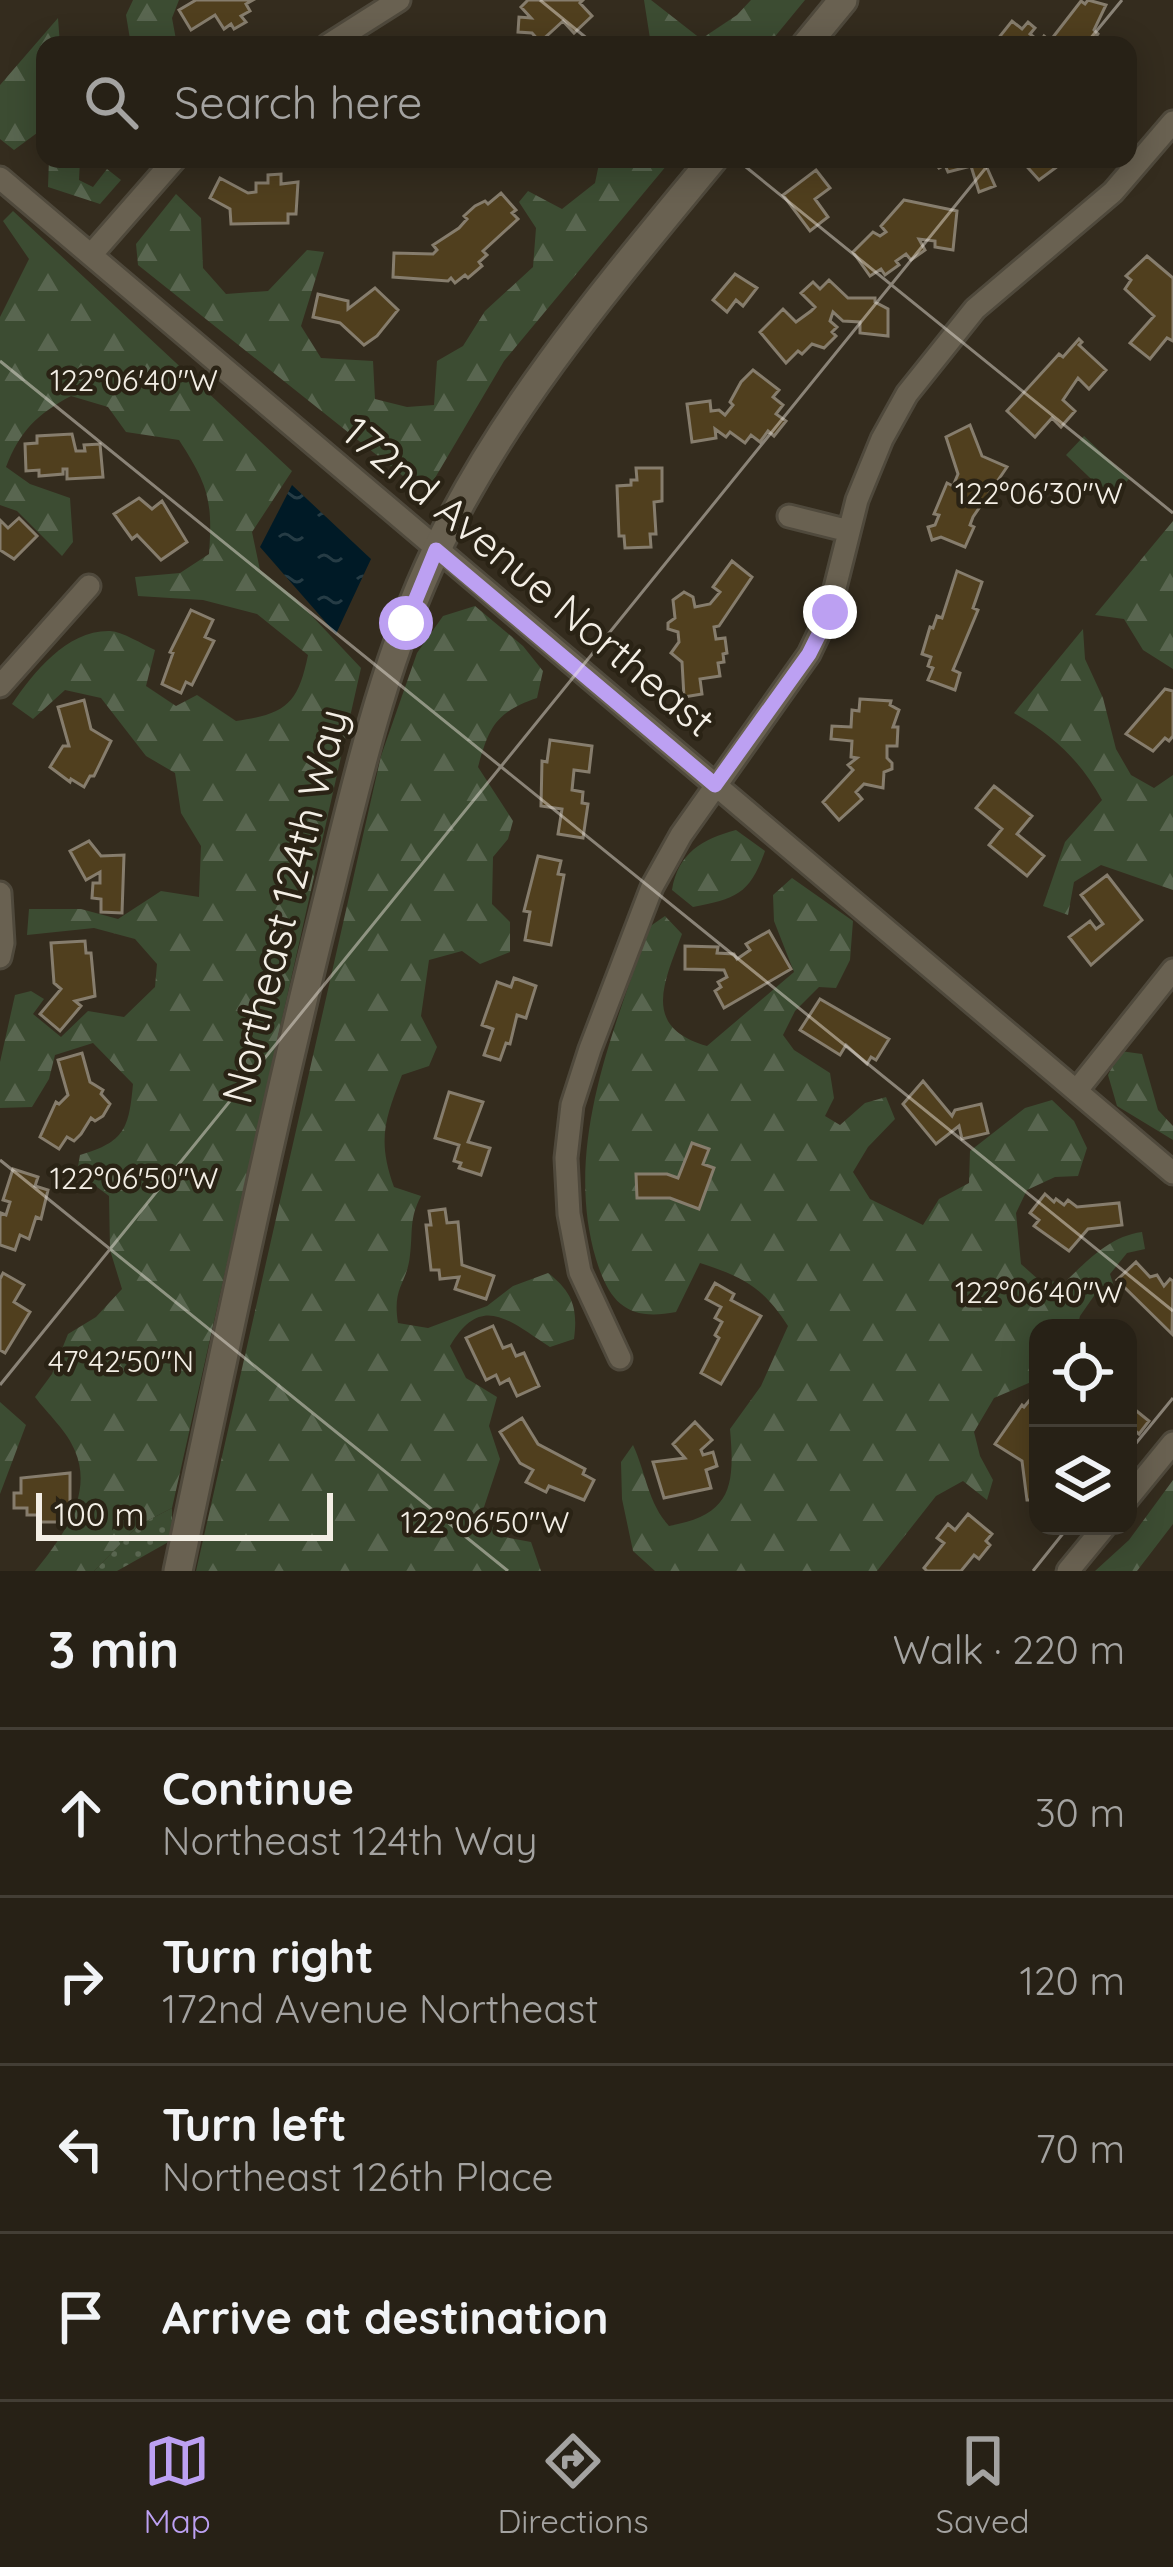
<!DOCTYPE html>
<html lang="en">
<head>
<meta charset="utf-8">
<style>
  :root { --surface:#272116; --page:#2f291f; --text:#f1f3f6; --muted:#a4a3a1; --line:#433e35; --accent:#bca0f2 }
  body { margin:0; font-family:Quicksand,sans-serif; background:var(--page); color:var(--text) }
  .controls { position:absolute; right:36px; bottom:36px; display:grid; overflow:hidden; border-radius:24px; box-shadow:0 6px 30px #0003 }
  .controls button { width:108px; height:108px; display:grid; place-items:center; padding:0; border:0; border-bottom:3px solid var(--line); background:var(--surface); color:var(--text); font:60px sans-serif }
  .scale { position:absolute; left:36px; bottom:30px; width:297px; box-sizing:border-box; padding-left:12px; border:6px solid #f3eee5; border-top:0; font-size:33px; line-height:42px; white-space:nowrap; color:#f3eee5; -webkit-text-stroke:9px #2a2315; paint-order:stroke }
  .stop { position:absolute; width:36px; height:36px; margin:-27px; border:9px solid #bca0f2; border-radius:50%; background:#fff }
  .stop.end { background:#bca0f2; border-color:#fff; box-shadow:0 3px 12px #0008 }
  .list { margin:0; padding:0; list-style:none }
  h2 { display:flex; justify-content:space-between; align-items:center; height:156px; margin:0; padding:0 48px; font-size:51px }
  h2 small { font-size:39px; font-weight:400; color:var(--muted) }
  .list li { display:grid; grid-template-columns:78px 1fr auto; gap:36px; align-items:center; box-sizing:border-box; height:168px; padding:0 48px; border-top:3px solid var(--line) }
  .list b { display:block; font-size:45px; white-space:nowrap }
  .list p { margin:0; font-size:39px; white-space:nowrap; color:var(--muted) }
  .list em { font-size:39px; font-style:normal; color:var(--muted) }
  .icon { flex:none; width:66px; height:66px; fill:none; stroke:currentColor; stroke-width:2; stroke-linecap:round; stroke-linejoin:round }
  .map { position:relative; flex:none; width:1173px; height:1571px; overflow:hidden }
  .search { position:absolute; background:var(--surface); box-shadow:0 6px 30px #0003; left:36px; right:36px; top:36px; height:132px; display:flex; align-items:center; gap:30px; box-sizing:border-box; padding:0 42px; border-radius:24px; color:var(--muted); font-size:45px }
  .sheet { height:828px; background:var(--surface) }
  nav { display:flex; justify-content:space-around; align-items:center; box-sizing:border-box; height:168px; border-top:3px solid var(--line); background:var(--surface); font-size:33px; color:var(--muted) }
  nav a { display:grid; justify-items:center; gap:6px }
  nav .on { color:var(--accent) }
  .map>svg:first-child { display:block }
  .grass { fill:url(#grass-dots) }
  .forest { fill:url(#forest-firs) }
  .park { fill:#3c4c32 }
  .water { fill:url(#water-ripples) }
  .building { fill:#503f1e; stroke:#867d6d; stroke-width:3 }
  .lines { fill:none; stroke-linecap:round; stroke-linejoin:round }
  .minor-casing { stroke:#4f493c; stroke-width:27 }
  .tertiary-casing { stroke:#4f493c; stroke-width:33 }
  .minor { stroke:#696151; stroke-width:21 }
  .tertiary { stroke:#696151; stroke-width:27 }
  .route { stroke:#bca0f2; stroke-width:15 }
  .ticks { fill:none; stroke:#f3eee5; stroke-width:3; stroke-opacity:0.45 }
  .labels { text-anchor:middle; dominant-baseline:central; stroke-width:9; stroke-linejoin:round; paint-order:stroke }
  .street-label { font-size:42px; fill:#f3eee5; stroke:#2a2315 }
  .ticks-label { font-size:30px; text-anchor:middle; fill:#f3eee5; stroke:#2a2315; stroke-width:9; stroke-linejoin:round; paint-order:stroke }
</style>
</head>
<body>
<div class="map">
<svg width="1173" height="1571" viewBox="0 0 1173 1571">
  <defs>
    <pattern id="grass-dots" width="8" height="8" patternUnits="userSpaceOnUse" patternTransform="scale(3)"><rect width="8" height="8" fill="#3c4c32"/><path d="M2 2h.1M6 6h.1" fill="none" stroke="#596650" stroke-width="1.8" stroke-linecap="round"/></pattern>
    <pattern id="forest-firs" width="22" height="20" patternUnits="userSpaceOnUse" patternTransform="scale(3)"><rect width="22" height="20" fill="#3c4c32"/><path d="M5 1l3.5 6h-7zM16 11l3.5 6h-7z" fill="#596650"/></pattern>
    <pattern id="water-ripples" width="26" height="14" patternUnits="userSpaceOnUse" patternTransform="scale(3)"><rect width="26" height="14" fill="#001a26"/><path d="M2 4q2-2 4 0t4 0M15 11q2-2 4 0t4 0" fill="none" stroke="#263c45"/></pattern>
  </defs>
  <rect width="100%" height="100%" fill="#342c1e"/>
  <path class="grass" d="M172,1508V1540L117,1571H94L139,1525Z"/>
  <path class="forest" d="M133,0H179L172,18L177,45H131L126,15Z
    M644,0H651L701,39L737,15L751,0H805L768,45H651Z
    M58,18L60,45H45V73L40,80L45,88V140L37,133L14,150L0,139V85Z
    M49,159H80L79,180L93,187L107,169L121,180L100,204L48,187Z
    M600,159H672L504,361L432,483L403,476L138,265L136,244L176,194L201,218L203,268L226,294L268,291L307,250L324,252L301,326L321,358L373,361L375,399L407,407L434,405L437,361L463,346L485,311L533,267L536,228L519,202L528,191L562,209L595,183Z
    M13,211L292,471L252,532L260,570L295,598L361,668L172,1508L139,1525L94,1571H35C61,1539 94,1495 75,1451C68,1432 47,1413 35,1397L52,1374L68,1334L96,1317L122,1289L110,1250L109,1196L77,1172L80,1155C125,1142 129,1128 133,1084L93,1043L55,1055L49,1079L32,1107L0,1108V1062L15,995L31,991L44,999L33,1014L61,1037L88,1011L124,1017L155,987L157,964L135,939L94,928L27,935L29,909H81L118,919L161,891L199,897L201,846L181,813L175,773L146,756L101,698L65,690L33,719L12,704C34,672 67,630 110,631C123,632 142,644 155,650L146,686L176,706L197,695L236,721C286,714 298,704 308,655L257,614L203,600L138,596L135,577L180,573L209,554C213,500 208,485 179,440L126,432L108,407L71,396C37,414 20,431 6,467L30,484L70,498L73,542L62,556L17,511L0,505V317L29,259L3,221Z
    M1173,521V669L1143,650L1124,619L1095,615Z
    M475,606L523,646L543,671L537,698C496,712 489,727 478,767L513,821L508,839L493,857L492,904L510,922V952L480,964L462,951L429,960L421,1016L437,1047L429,1066L402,1075C385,1119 377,1140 394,1187L421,1196C409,1219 413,1231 410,1255C407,1285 392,1286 398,1323L428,1328L487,1306L513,1286L548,1273C573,1292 578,1309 574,1339L550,1347C510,1322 482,1291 450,1346L466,1378L497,1397L489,1426L500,1459L482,1513L499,1536L531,1542L541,1571H196L381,756L417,653L443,616Z
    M1083,629L1085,659L1103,698L1116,749L1131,775L1154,788L1173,775V890L1101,865L1074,882L1068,915L1043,906L1065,842L1102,800C1080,760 1053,735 1014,713Z
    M736,830L765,851C750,894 736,899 693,907L672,890C678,853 702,839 736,830Z
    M792,878L853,921L850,960L836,988L819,987L795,1011L783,1035L794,1050L830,1073L834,1098L825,1116L840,1125L865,1103L886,1097L895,1119L868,1147L853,1172L870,1199L923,1225L939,1199L969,1183L970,1151L1025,1108L1052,1100L1074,1121L1087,1148L1078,1176L1055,1177L1027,1190L1016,1213L1021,1264L1040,1281L1065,1282C1087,1261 1110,1236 1142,1232L1145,1249L1127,1253L1110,1274L1118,1299L1096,1293L1080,1316L1077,1328H1038V1379L994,1398L974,1432L980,1456L993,1480L987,1500L963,1481L936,1496L877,1571H655L633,1551L622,1499L621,1462L633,1445C646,1473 648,1503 669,1526C732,1515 735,1486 730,1429L761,1386L788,1326C763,1287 743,1277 700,1263L676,1312C629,1321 610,1305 596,1259C563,1147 613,1033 649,927L665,916L682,934C664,983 641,1027 707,1046L794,972L774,921L773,895Z
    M1120,1051L1142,1054L1158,1110L1173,1126V1140L1117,1106L1108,1075Z
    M0,1402L26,1425L0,1494Z
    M1173,1480V1524L1137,1571H1095L1129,1540Z"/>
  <path class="park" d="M1084,436L1129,479L1111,498L1066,455Z"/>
  <path class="water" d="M292,485L371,559L336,634L260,547Z"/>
  <path class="building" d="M196,0H253L246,4L250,11L241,16L246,22L234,29L231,24L224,29L215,15L191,30L179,10Z
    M528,0H583L580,3L592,16L574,33L563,21L540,42L532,33L518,32L519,17L531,18L521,7Z
    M1088,0L1106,5L1094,30L1098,34L1090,45H993L1012,21L1022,29L1028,22L1035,28L1030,34L1040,42L1044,36L1050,41L1081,1L1085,4Z
    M932,159H989L984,161L995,186L979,192L971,166L948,172L945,165L939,168Z
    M1020,159H1052L1058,166L1039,180Z
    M816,170L830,188L815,199L828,217L810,231L783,195Z
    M281,174V184L298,182L296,214H288V223L231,224L230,209L210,198L220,178L248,193L256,192V183H268V175Z
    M501,193L516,210L512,213L518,219L483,251L487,255L479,262L482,266L468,278L465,275L455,283L451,278L448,281L393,277L394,253L433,254L437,250L433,245L459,228L467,219L464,216L475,206L485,201L488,204Z
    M904,200L957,211L953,250L935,247V241L919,239L925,250L911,260L906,254L896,261L899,265L885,275L881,269L870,276L853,252L873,232L880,236L886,232L881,226Z
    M1147,256L1173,278V341L1167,338L1150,359L1130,343L1154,316L1125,289L1131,280L1126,276Z
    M735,274L757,288L743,306L736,300L727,312L713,300Z
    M829,280L848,298H875V302L888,309V336L860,333V322L843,321L833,312L830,321L837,327L832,332L836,336L824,348L812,344L802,354L798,351L786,363L760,332L783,309L796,322L811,311L815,307L801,293L813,282L820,289Z
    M375,288L398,310L377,336L364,345L340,323L313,317L318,294L348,301V309Z
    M1079,339L1082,342L1079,345L1106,370L1089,389L1078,378L1063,400L1075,411L1061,427L1052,418L1035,437L1007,411L1059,354L1063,357Z
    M753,370L779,390L773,397L783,405L776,414L786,421L774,436L768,431L760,442L751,435L745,443L730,432L726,437L715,429L716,438L692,442L687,404L710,401L711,411L719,410L725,415L733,405L730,402L741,382Z
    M970,425L982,456L1007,467L973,517L970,525L974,527L965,547L941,537L932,540L928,527L935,525L939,515L934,514L947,483L953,486L958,474L946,437Z
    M72,434L76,451H85L84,445L100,444L103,477L67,479V469H63V474L39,476V470L26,471L25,444L37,443V436Z
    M636,468H662V501L654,502L656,534H650L651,547L625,548L624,536H619L617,486L631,485V480H637Z
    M139,498L152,509L162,501L187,542L161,560L137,535L132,539L114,514Z
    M19,518L37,536L14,559L0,550V520L8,528Z
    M732,561L752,577L719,626L714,627L716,639L725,638L727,653L723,654L724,662L718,663L720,676L700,679L702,694L684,697L682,662L671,653L679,642L678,632L668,629V623L675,618L673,600L684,592L693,597L695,607L710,604L720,592L713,587Z
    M957,571L982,582L973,608L978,610L953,670L960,673L955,690L928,680L933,668L928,666L931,657L922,654L930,627L933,628L937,616L942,618Z
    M191,610L213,620L205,637L214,641L192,685L186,682L181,693L162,684L173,653L170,652Z
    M1165,689L1173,691V736L1169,741L1165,738L1153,751L1126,734Z
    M860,699L891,701L890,705L899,710L893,727H898L897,746H887V758L892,763V769L884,772L883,788L864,784L856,792L862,799L839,820L823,802L853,770L848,765L857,758L851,757L852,741L831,739L832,726L851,727L852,710L859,711Z
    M84,700L91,729L111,741L94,776H90L84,787L71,779L70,782L50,767L63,746H69L58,707Z
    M550,740L592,746L589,772L574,770L572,790L583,792L582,803L588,804L583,838L558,834L562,809L541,806L542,761L547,762Z
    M994,786L1032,816L1017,834L1044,856L1027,876L989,845L1002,829L976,808Z
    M89,841L101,856L124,855L122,913L101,912V899L92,898L93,883H100V872L86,880L70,851Z
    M538,856L561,861L558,874L564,875L551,945L525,940L530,912L524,911Z
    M1107,875L1142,920L1091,965L1069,937L1090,921L1096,929L1103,924L1081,895Z
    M769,931L791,969L724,1008L715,991L721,987L718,982L727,977L724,970L685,969V946L718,947L717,953L734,954L737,959L750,950L746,944Z
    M85,941L86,953H91L95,996L75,1001L81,1006L60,1031L40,1014L61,989L54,983L51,943Z
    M514,978L536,986L526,1018L517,1015L510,1044L506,1043L500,1060L484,1055L493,1029L482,1025L497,982L511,987Z
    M820,999L889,1039L876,1060L871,1057L867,1064L846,1045L840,1055L800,1030Z
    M82,1053L90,1082L103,1090L101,1094L110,1104L103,1116L95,1121L91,1118L81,1134L74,1141L67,1137L59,1149L40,1137L56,1102L59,1104L68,1095L58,1060Z
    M923,1081L952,1116L955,1110L981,1104L988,1133L962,1139L959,1126L936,1144L903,1104Z
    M449,1092L483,1102L468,1142L490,1148L481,1175L459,1168L461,1163L454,1161L459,1145L435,1138Z
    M692,1143L709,1149L703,1164L714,1168L699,1209L670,1198H637L636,1174H667L678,1178Z
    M13,1169L38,1177L35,1186L48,1190L41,1219L36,1217L29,1239L20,1235L15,1250L0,1245V1217L1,1213L6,1215L10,1202L3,1200Z
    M1045,1194L1054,1202L1056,1199L1064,1205L1068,1200L1077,1207L1119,1203L1122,1225L1088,1229L1069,1251L1034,1226L1039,1220L1030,1213Z
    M445,1209L447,1223L458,1222L462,1265L494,1276L486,1299L455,1289L459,1277L440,1279L439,1270H431L426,1225H431L429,1211Z
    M1136,1262L1150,1277L1157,1275L1164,1286L1170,1279L1173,1281L1172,1334L1117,1280Z
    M3,1273L24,1285L14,1302L30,1312L5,1353L0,1350V1279Z
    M715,1283L734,1294L731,1300L761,1316L721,1384L701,1373L719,1338L715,1335L722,1322L715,1318L721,1307L706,1299Z
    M493,1326L503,1348L511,1345L516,1356L524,1353L539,1386L517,1396L509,1379L500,1384L496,1375L486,1380L466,1338Z
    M1034,1395L1038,1399V1444L1033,1450L1038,1459V1500H1027L1022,1461L995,1444L1022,1405L1024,1407Z
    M1128,1404L1149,1421L1139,1434L1128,1425Z
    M522,1418L538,1444L585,1469L583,1474L594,1480L584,1500L549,1486L546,1492L526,1482L533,1470L520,1463L500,1432Z
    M695,1422L712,1440L701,1450L703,1455L713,1452L717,1466L706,1470L711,1488L664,1498L653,1462L685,1458L673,1444Z
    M70,1473V1522H39V1515H27V1508H14V1493H21V1478Z
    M968,1514L992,1534L986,1541L990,1545L979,1559L974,1555L961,1571H927L924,1568L944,1543L937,1538L948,1524L955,1530Z"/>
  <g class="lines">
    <g class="minor-casing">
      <path id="minor" d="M328,45L399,0
        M0,178L1173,1173
        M91,255L175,159
        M789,516L849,531
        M0,686L89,586
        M0,893L3,943L0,957
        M1077,1090L1173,970
        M620,1358L580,1272L569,1214L566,1158L572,1105L590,1049L652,887L681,835L809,654L829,612L857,500L882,439L907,394L975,309L1113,192L1173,122
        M1128,1498L1173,1443
        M1068,1571L1105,1526"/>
    </g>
    <g class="tertiary-casing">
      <path id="tertiary" d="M806,45L843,0
        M178,1571C225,1349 271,1127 326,906C356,786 382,664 436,551C506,405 611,283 713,159"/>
    </g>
    <use href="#minor" class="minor"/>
    <use href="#tertiary" class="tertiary"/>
  </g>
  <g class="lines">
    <path class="route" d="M406,623L436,550L715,785L809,654L830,612"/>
  </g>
  <path class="ticks" d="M540,0L595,45M1085,45L1122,0M736,159L1173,513M0,361L1173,1311M0,1160L508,1571M0,1385L993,159M1128,1453L1173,1398M1033,1571L1069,1526"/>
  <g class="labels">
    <g class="street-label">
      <text transform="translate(529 576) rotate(40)">172nd Avenue Northeast</text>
      <text transform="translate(284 906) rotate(-76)">Northeast 124th Way</text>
    </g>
  </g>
  <g class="ticks-label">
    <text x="134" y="391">122°06'40"W</text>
    <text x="1039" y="504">122°06'30"W</text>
    <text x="134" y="1189">122°06'50"W</text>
    <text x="1039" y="1303">122°06'40"W</text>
    <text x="121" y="1372">47°42'50"N</text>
    <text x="485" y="1533">122°06'50"W</text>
  </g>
</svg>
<div class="controls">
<button><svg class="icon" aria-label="locate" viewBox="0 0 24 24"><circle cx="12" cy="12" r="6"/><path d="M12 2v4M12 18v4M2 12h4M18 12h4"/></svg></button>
<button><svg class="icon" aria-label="layers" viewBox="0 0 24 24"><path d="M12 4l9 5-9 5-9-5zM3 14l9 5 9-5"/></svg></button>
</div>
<div class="scale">100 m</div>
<div class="stop" style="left:406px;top:623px"></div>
<div class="stop end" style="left:830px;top:612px"></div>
<div class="search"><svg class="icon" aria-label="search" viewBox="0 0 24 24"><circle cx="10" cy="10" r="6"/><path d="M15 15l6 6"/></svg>Search here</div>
</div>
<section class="sheet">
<h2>3 min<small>Walk · 220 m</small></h2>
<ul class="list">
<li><svg class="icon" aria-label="ahead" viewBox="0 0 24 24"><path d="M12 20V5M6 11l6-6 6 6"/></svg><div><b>Continue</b><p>Northeast 124th Way</p></div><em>30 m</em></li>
<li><svg class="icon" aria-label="right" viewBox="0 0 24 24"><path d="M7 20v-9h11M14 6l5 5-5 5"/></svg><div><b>Turn right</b><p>172nd Avenue Northeast</p></div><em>120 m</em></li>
<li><svg class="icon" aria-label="left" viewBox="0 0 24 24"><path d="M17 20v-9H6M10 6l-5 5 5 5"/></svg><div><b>Turn left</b><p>Northeast 126th Place</p></div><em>70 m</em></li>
<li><svg class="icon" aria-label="arrive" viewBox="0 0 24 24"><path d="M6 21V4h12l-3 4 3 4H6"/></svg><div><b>Arrive at destination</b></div></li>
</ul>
</section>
<nav>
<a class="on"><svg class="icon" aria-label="map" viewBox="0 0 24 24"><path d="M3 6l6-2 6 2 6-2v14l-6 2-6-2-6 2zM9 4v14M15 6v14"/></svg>Map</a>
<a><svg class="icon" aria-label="directions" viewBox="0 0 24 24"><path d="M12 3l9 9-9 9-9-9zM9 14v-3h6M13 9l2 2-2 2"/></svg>Directions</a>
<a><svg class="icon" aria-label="saved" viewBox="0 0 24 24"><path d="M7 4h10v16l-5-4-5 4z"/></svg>Saved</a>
</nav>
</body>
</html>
